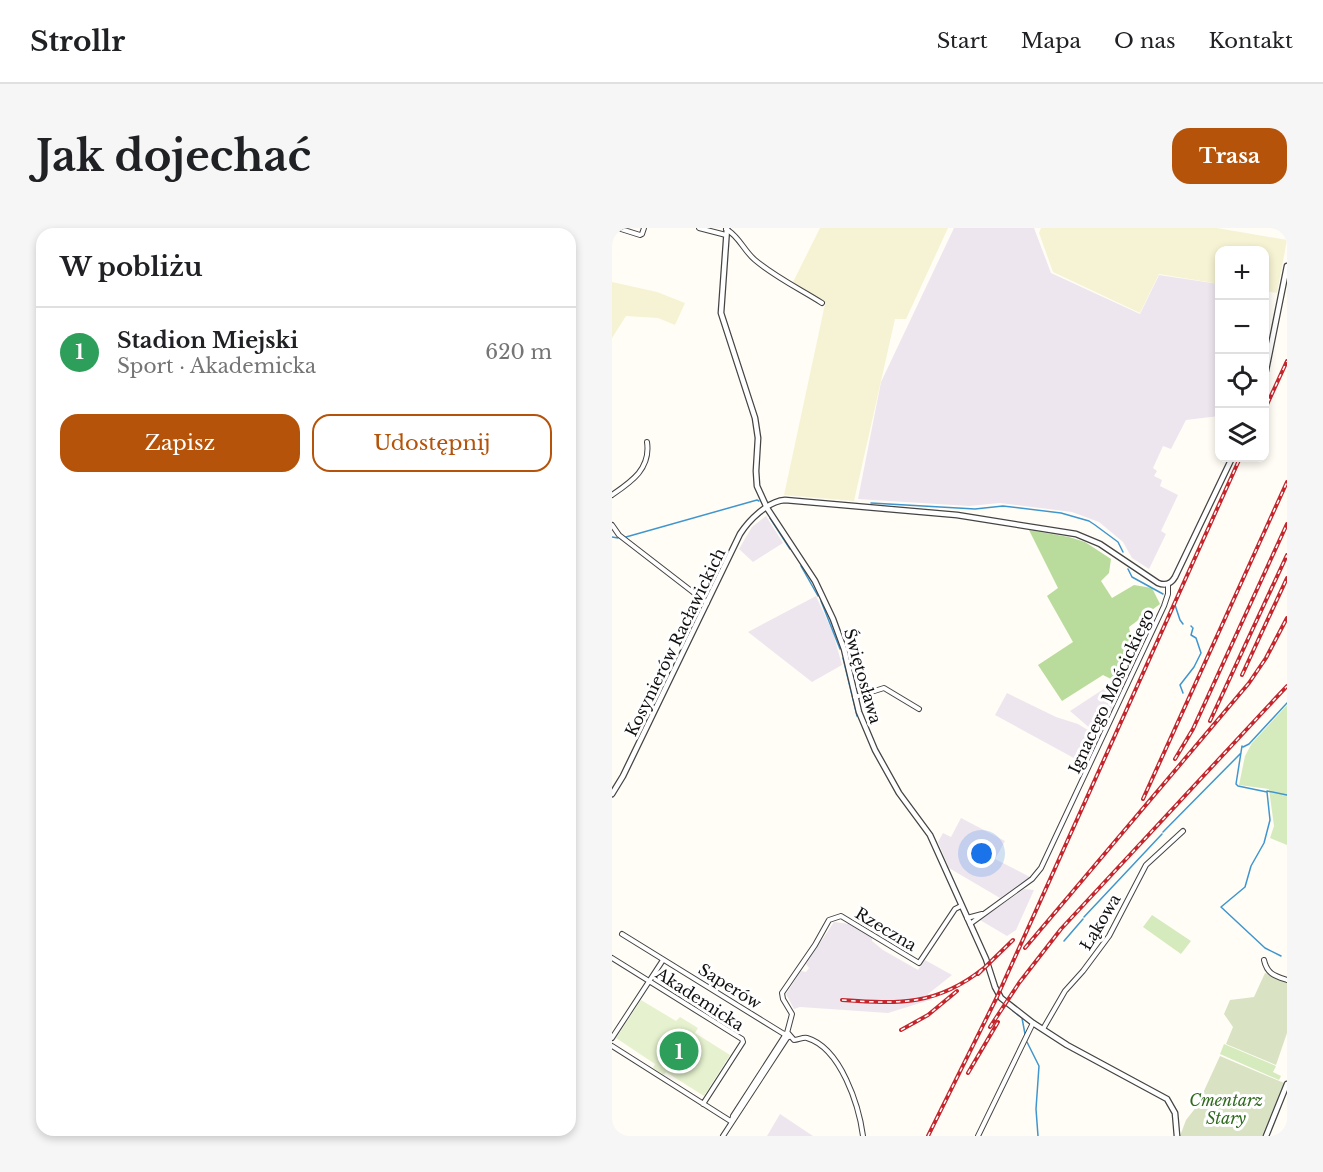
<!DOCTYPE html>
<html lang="pl">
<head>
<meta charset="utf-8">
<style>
  :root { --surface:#fff; --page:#f6f6f6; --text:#202124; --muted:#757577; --line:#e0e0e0; --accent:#b45309 }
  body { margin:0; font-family:"Libre Baskerville",serif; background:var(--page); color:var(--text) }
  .controls { position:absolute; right:18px; top:18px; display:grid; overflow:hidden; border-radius:12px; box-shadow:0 3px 9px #0003 }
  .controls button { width:54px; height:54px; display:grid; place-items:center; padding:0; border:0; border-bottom:2px solid var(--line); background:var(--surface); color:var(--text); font:30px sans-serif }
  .you { position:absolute; left:370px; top:626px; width:21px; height:21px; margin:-15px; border:4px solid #fff; border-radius:50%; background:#1a73e8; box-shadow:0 0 0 9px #1a73e833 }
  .badge { display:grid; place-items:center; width:39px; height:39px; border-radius:50%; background:var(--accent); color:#fff; font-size:20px; font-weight:700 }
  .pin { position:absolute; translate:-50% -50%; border:3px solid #fff; box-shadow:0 2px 6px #0006 }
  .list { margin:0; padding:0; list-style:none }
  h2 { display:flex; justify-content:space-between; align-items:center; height:78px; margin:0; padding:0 24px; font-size:26px }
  h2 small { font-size:20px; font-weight:400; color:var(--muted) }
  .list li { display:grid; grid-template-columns:39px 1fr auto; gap:18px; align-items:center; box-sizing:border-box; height:90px; padding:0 24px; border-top:2px solid var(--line) }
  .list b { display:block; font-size:22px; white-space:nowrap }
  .list p { margin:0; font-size:20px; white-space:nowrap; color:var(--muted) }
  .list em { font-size:20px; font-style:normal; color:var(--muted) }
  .actions { display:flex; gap:12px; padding:18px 24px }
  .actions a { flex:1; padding:14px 0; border:2px solid var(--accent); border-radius:18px; text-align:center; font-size:21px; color:var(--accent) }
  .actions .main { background:var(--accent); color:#fff }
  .icon { flex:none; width:33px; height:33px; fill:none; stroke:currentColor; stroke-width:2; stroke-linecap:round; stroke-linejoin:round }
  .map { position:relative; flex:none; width:675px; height:908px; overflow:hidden; border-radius:18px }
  header { display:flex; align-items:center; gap:36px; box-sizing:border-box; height:84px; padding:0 30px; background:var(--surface); border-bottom:2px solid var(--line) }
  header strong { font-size:28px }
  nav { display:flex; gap:33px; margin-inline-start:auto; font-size:21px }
  .intro { display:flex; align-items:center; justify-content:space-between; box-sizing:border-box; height:144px; padding:0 36px }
  h1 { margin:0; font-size:42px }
  .button { padding:15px 27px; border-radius:18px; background:var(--accent); color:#fff; font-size:21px; font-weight:700 }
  main { display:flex; gap:36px; padding:0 36px }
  aside { flex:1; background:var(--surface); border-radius:18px; box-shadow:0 3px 9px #0003 }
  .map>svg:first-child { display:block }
  .industrial { fill:#eee6ef }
  .farmland { fill:#f6f3d4 }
  .green { fill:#d5ebbd }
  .forest { fill:#b9dc9c }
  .cemetery { fill:#d9e3c4 }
  .pitch { fill:#e6f2cf }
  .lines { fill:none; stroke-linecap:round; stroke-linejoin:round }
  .stream { stroke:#3f96cf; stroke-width:1.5 }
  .minor-casing { stroke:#444; stroke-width:6 }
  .tertiary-casing { stroke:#444; stroke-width:7 }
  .minor { stroke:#fff; stroke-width:4 }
  .tertiary { stroke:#fff; stroke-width:4.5 }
  .rail-casing { stroke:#c4262e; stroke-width:4 }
  .rail { stroke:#fff; stroke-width:1.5; stroke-dasharray:4.5; stroke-linecap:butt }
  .labels { text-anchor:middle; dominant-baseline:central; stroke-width:6; stroke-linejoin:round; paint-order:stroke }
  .street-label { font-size:16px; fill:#111; stroke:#fff }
  .park-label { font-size:16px; font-style:italic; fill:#2f6b1f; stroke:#fff }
</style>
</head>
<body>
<header>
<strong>Strollr</strong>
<nav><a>Start</a><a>Mapa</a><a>O nas</a><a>Kontakt</a></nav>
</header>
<div class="intro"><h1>Jak dojechać</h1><a class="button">Trasa</a></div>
<main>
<aside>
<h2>W pobliżu<small></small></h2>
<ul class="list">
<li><span class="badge" style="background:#2e9e5b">1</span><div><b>Stadion Miejski</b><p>Sport · Akademicka</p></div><em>620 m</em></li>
</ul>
<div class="actions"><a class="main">Zapisz</a><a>Udostępnij</a></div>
</aside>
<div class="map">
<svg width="675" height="908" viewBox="0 0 675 908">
  <rect width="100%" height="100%" fill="#fffdf5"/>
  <path class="industrial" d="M342,0H422L439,45L528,86L547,47L607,56V188L574,192L559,221L551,218L541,240L545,243L542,248L550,252L548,258L566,267L549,303L554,306L537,341L520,330L511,314L487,294L460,284L388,275L357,278L246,271L269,154Z
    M154,288L171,315L141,334L127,321L140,299Z
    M204,368L221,405L230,437L200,454L136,404Z
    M516,445L487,508L458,483Z
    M395,465L444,489L466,496L479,504L486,510L475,533L471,535L383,487Z
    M349,590L393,613L383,631L418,649L388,670L337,640L326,614L331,605L339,609Z
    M412,661L422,662L404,702L395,708L368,692Z
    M222,694L237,696L260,709V713L271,722L306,742L313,732L340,747L316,766L318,772L276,785L188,779L182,781L174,766L189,743L194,744L197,740L194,736Z
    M168,886L201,908H155Z"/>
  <path class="farmland" d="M208,0H336L294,91H283L242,273L172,267L213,76L181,54Z
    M429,0H605L675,12L665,65L653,63L652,22H608L607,56L547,46L528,85L441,44L427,5Z
    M0,54L45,64L73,75L63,97L46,90L14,88L0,110Z"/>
  <path class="green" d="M675,477V617L658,610L662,598L657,561L627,557L633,528L640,515Z
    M540,687L579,713L569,726L531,699Z
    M612,816L664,838L661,844L669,848L667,852L608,826Z"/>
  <path class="forest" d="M417,302L457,309L473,314L499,331L497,345L489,353L500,370L522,357L540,360L548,376L517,399C522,429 530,434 501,452L491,447L450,473L426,437L461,414L435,368L446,360Z"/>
  <path class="cemetery" d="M653,745L675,753V805L664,837L614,816L621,799L612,786L618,772L642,769Z
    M608,828L672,855L650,908H568L574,892L585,878Z"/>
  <path class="pitch" d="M29,772L64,793L68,789L86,800L83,805L118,827L92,868L54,844L52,847L41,840L43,836L4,810Z"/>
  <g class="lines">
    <path class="stream" d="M259,275L363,281L391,278L449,285L477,293L483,297L506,314L511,324
      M158,290L178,321
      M0,309L6,310
      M14,309L145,272L147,273
      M189,338L206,368
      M516,341L520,349L551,366
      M209,373L228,421
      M563,377L568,392L571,396
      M579,398L580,399
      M231,430L245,488
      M571,465L568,457L582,439L589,425L584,410L579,407L581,400
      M630,518L624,556L626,558L655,564L658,592L652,615L639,638L633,659L609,679L653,720L669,728
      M631,519L637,516L675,475
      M655,563L675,567
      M551,604L629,525
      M472,689L550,606
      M452,713L471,691
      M401,783L410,790L413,806
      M415,814L427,838L424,881L426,908"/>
    <g class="minor-casing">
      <path id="minor" d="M87,0L114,7
        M9,1L28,7L30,6L32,0
        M114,1C127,8 132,23 143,32C163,49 188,61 210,75
        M0,267C19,254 39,241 35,214
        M0,297L7,307L95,375
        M243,469L272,460L307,481
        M355,690L370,686
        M358,696L420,651L429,640L552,378L556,366V356
        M10,706L172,806
        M0,730L130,811L131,814L91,876
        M652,732C655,746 663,748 675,752
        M431,801L453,763L471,743L497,708L534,637L571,603
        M175,805L180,786L171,771L170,765L203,717L217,692L229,688L307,735L343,681L349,678
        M177,809L173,810L172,806L176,805L182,812C186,812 191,809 195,810C229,820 247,878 251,908
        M0,810L51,732
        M0,818L120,894
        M120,893L121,888L172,809
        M111,908L175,810
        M366,908L421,795"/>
    </g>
    <g class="tertiary-casing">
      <path id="tertiary" d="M115,0L109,85L143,190L146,210L144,243L145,258L155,280L203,353L221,391L232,421L247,484L263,522L287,565L318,607L374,731L383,759L389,770L421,795L455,817L555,871L563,885L565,908
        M652,152L675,38
        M0,566L11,548L128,306C137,292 156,273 173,272L345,287L464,306L488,316L546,355C553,358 559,356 563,349L620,230
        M654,908L675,856"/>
    </g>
    <use href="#minor" class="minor"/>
    <use href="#tertiary" class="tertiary"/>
    <g class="rail-casing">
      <path id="rail" d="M652,183L675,133
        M630,447L675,350
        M598,493L675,327
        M563,531L581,501L675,296
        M531,571L675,254
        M413,720L637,455L654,430L675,390
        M366,746L401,712
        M230,772C287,776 325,778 372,740
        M378,799L407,755L449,701L675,458
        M289,802L316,787L345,763
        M356,845L386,794
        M316,908L385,769L628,230"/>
    </g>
    <use href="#rail" class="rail"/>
  </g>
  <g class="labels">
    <g class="street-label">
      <text transform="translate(63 414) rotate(-64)">Kosynierów Racławickich</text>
      <text transform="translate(251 448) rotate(74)">Świętosława</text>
      <text transform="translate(499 463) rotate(-65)">Ignacego Mościckiego</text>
      <text transform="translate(488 694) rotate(-59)">Łąkowa</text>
      <text transform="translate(274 701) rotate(31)">Rzeczna</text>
      <text transform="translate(118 758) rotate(32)">Saperów</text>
      <text transform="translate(88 771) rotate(33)">Akademicka</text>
    </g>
    <g class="park-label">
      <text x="614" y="872">Cmentarz<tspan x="614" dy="18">Stary</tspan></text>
    </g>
  </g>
</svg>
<div class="controls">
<button>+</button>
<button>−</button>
<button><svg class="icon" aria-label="locate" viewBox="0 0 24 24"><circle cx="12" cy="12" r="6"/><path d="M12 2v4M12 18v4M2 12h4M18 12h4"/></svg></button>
<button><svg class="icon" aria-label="layers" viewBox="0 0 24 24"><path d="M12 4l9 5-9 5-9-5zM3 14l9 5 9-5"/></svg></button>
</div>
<div class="you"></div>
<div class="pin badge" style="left:67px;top:823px;background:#2e9e5b">1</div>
</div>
</main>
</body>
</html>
